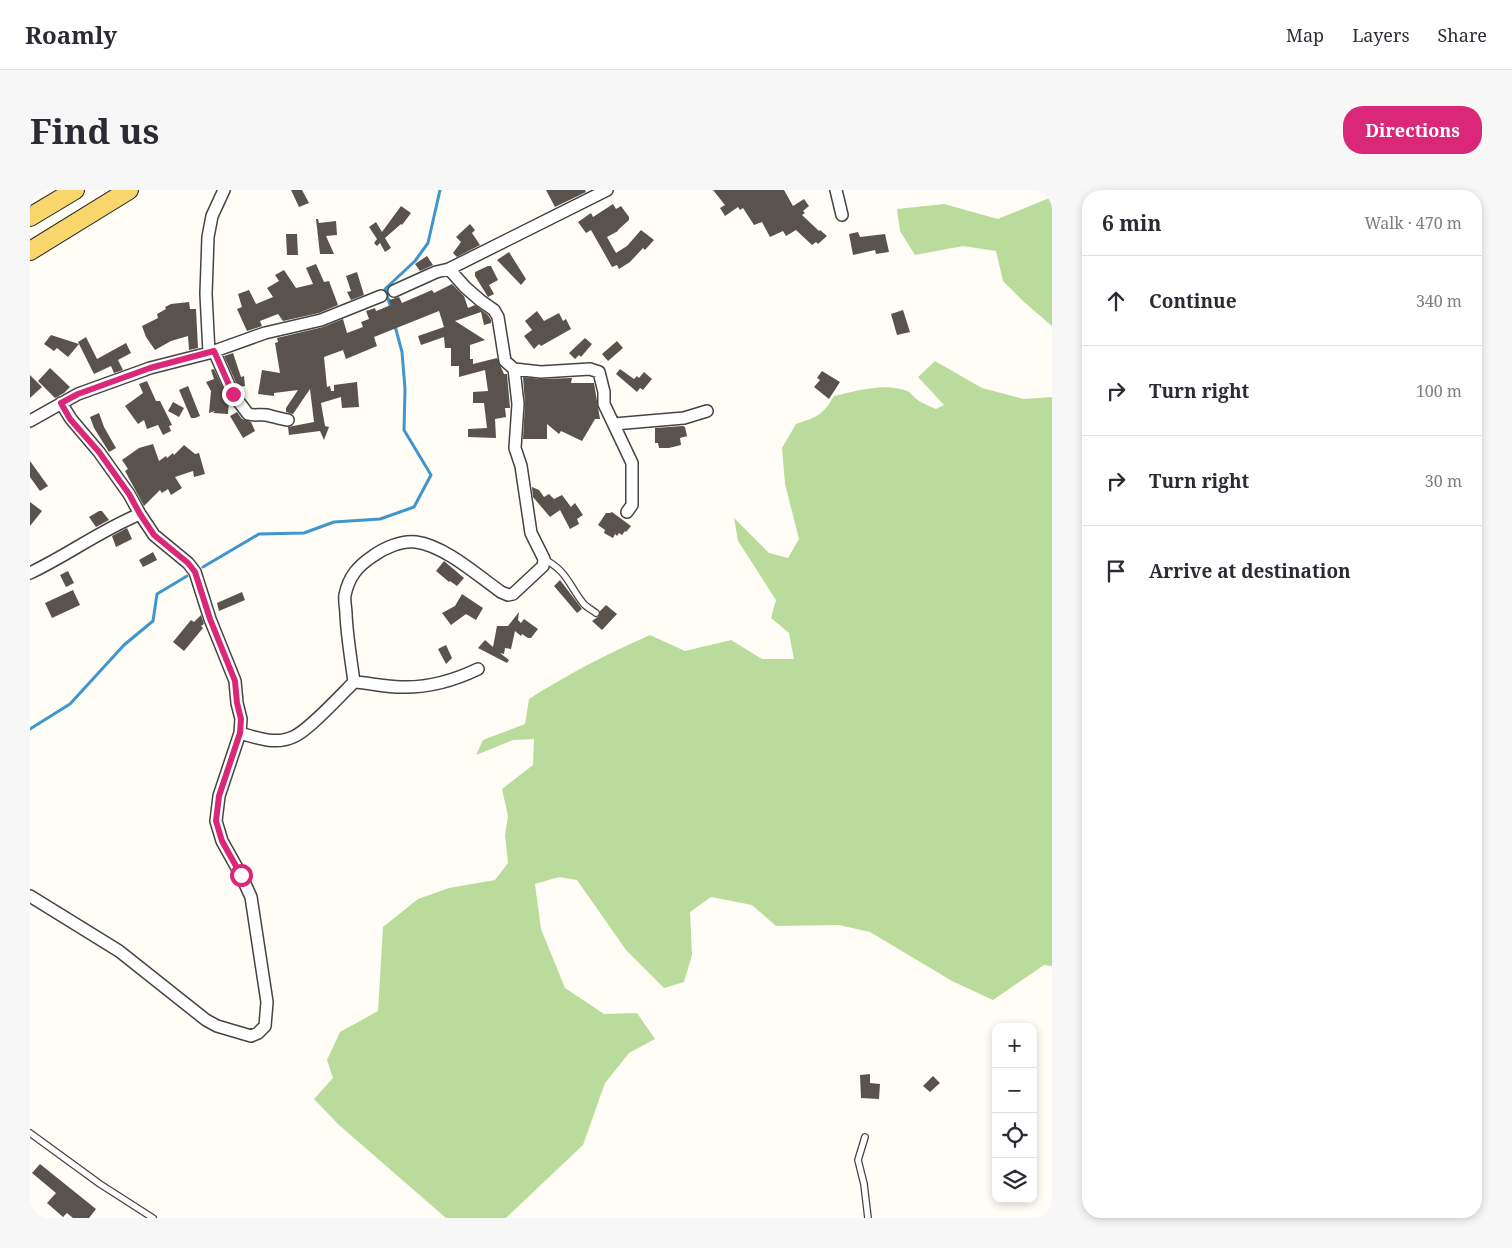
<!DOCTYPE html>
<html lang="en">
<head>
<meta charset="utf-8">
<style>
  :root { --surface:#fff; --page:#f7f7f7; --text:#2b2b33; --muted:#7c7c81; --line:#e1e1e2; --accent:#db2777 }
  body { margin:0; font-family:"Noto Serif",serif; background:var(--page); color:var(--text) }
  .controls { position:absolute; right:15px; bottom:15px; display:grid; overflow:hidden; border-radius:10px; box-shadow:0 2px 8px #0003 }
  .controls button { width:45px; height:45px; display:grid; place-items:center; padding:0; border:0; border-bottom:1px solid var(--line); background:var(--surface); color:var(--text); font:25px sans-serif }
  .stop { position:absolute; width:15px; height:15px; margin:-11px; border:4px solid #db2777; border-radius:50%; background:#fff }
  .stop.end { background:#db2777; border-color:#fff; box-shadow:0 1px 5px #0008 }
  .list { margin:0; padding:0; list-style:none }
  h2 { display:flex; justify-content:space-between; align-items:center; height:65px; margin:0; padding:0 20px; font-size:21px }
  h2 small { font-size:16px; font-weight:400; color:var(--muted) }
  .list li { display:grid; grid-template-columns:32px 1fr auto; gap:15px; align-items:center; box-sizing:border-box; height:90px; padding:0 20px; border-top:1px solid var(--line) }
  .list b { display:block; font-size:19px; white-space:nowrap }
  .list em { font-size:16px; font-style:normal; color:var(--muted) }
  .icon { flex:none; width:28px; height:28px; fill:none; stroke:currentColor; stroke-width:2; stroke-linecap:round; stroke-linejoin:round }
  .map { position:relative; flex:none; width:1022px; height:1028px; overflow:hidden; border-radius:20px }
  header { display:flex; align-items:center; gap:30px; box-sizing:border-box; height:70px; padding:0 25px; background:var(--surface); border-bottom:1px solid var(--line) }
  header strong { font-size:24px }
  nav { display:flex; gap:28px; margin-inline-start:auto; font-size:18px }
  .intro { display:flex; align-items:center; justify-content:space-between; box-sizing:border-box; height:120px; padding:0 30px }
  h1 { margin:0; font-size:35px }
  .button { padding:12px 22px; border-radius:20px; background:var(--accent); color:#fff; font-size:18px; font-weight:700 }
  main { display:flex; gap:30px; padding:0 30px }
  aside { flex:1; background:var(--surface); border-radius:20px; box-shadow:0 2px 8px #0003 }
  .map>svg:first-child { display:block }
  .forest { fill:#b9dc9c }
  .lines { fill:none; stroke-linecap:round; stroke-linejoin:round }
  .stream { stroke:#3f96cf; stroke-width:3 }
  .building { fill:#5a524d }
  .lane-casing { stroke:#444; stroke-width:8 }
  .street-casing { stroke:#444; stroke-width:14 }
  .primary-casing { stroke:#222; stroke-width:20 }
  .lane { stroke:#fff; stroke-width:5.5 }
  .street { stroke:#fff; stroke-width:11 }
  .primary { stroke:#f9d66b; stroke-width:18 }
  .route { stroke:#db2777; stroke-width:6 }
</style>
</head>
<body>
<header>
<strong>Roamly</strong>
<nav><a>Map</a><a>Layers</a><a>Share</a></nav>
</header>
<div class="intro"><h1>Find us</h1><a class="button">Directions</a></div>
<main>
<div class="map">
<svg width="1022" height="1028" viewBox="0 0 1022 1028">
  <rect width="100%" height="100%" fill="#fffdf5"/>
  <path class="forest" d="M1022,7V136L994,112L973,91L966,61L933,56L885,65L870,41L867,19L914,14L968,29Z
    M905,171L952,198L994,209L1022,207V776L1014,775L963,810L922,791L840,742L809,735L746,736L722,715L681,707L660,722L662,765L654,792L634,798L596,760L547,690L529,687L505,694L511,739L535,798L574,824L607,823L625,849L599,863L575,893L553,955L476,1028H416L309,935L284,909L303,888L297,870L310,842L348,821L353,737L388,709L419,698L465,690L478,673L475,645L478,626L472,599L503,575L504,549L483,550L446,565L453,550L495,534L499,509C538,484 577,464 620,445L655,461L701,450L732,469H764L759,443L741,428L746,410L708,351L704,328L739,363L758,368L769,349L755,294L752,258L766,234C787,227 792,226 804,206C826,201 855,192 877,201C880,202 882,205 885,208C891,213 899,216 906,219L914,215L888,187Z"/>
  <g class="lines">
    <path class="stream" d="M361,118L355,99L385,71L398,53L410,0
      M173,377L229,344L274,343L304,332L350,329L384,317L401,285L374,240L375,199L372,162L365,136
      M0,539L40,514L94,455L123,431L127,404L157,386"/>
  </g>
  <path class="building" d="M261,0H272L279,13L269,17Z
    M516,0H555L556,2L525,17Z
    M683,0H754L763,16L774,9L779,16L773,21L775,23L772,25L789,41L790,40L797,46L788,54L786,52L782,55L766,40L756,46L753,41L740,47L732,32L724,35L713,18L710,20L708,17L695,26L690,18L695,15Z
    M583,14L586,19L591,16L599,27V30L588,40V41L577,47L586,63L597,56L611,40L624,50L615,60L613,58L600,72L589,79L587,75L582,77L561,40L556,43L548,32L561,23L563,27Z
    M371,16L381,23L372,35L371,34L355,48L361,58L355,62L350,53L347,56L344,53L347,49L339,37L346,32L352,42Z
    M286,29H288L289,33L306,31L307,45L296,46L304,64H290Z
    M440,34L445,40L442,43L450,55L427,67L423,63L431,52L426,47Z
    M828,42L830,47L855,44L859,62L846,64L845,60L823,65L819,44Z
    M256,44H267L268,65H257Z
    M479,62L496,89L491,95L467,70Z
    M397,66L403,75L390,81L385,74Z
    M286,74L294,92L299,91L308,115L289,123L253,131L248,124L230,131L232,136L217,141L207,119L212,117L208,104L219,100L226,114L243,107L237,98L249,91L245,85L254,80L266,98L283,94L276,78Z
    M458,76H461L468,90L459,95L464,104L458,107L445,86V82Z
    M327,82L334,105L321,110L317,102L321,101L316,86Z
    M422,94L434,106L438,118L445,115L458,125L461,130V133L454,135L451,122L425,131L455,150L440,155V169H443V174L467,168L474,184H477L480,218H475L476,227L465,229L466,248L438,247V239L457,238L454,213H443V202L458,201L455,180L429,187V176H421V158H415L414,147L391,155L388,146L414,137L409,121L344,147L347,156L316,169L313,160L294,167L297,197L300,196L301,201L309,200L304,201V195L327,192L329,217L312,218L311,207L291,213L295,236L299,237L294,250L290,241L259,245L258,237L284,232L280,199L263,224L256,222V218L268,200L244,203V206L228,204L232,180L250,183L245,153L248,152L247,148L293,137L313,129L317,143L333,137L331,132L339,129L336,121L345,118L346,121L361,115L359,110L369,107L372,113L402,100L404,103Z
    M159,112L160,119H166L168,158L159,160L158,146L141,151L125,160L116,147L112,136L128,128L127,124L136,119L135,117L141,114Z
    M873,120L880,142L867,145L861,124Z
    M507,121L514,131L529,123L533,131L536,129L541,139L511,156L509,154L504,159L494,146L502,140L495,131Z
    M21,145L49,154L38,167L27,158L24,161L14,154Z
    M56,147L67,169L96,153L101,163L88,170L93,180L84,183L81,176L64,184L48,152Z
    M555,148L562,154L551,167L549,165L545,169L539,163Z
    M587,151L593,158L578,171L572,164Z
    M203,163L211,187L214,186L215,196L208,197L194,166Z
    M20,178L40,197L34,203L25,208L8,191Z
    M184,179L199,211L198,224L183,223L185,221L179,223L181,201L176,192L184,189L181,180Z
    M590,179L604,189L607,186L609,188L614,182L622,189L613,200L610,198L607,202L586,184Z
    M792,181L810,192L799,209L784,197L790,190L787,188Z
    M0,185L12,197L0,208Z
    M493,187L511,189L542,188L541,193H564L570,229H565L552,251L531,241L529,244L517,234V249H493L495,214Z
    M117,191L126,211H130L142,235L139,236L141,241L133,245L128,235L117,239L114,230L108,234L95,216L113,203L109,194Z
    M158,196L170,226L165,228H161L149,200Z
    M143,212L154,218L149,227L138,221Z
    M207,222L212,229L221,232L225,241L213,248L200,226Z
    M69,223L74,237L86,258L79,262L64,238L60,227Z
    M653,236L655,237L657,246L650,248L651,255L639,258H629L628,253H625V238Z
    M123,254L129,271L136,266L137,268L143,263L144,265L154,255L165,264L169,263L175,284L164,287L163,281L145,287L152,298L141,305L138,299L132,303L130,300L114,316L95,281L98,279L92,270L109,258Z
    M0,271L18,296L10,301L0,287Z
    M502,297L509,300L514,307L519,304L524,309L532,305L541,317L545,313L553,325L547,329L549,334L540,339L530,320L520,327L503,307Z
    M0,312L12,321L0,336Z
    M69,321H72L79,330L66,337L59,327Z
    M582,322L601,336L596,342L595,341L592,345L589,343L587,346L585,344L583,348L574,343L575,340L568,335L576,323H580Z
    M97,338L102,349L86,357L82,346Z
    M123,362L127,370L113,377L109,370Z
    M414,371L434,388L427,396L420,391L419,392L406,381Z
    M38,381L44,393L36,397L30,385Z
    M530,390L552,419L547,423L524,396Z
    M43,400L50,415L22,428L15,413Z
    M212,402L215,410L189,421L187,413Z
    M432,404L453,418L446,430L436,424L421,435L412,423L425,416Z
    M576,415L587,424L572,440L562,431L569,426L570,421Z
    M489,422L488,430L491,433L494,429L508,439L501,448H498L492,444L491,446L485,441L481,459L475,458L474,464L470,463L479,470L477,473L448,458L455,450L463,457L467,436H478Z
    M171,425L174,434L171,436L173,438L154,461L143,452L161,430L164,432Z
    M416,455L422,468L416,474L408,459Z
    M840,884V893L850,894L849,909L831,908L830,885Z
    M903,886L910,893L900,902L893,896Z
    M10,974L66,1019L59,1028H43L37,1023L33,1027L17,1013L26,1003L2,983Z"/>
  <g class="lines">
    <g class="lane-casing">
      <path id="lane" d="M514,369C538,382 538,394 553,413C556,417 562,420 566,423
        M0,943L70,994L123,1028
        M835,947L828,970L834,994L838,1028"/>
    </g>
    <g class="street-casing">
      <path id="street" d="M806,0L812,25
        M419,79L435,97L451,111L464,120L468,127L475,171L484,179L511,182L560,179L569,182L574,202V214L602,273V315L597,322
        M364,101L406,82L419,79L577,0
        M184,161L203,204L218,224C225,226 229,224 236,225C242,226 250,229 258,230
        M179,163L176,104L178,47L182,26L194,0
        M0,231L48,204L120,178L179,163L235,143L291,130L351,106
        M584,234L654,228L677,221
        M0,383C38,365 71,340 110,324
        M324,492C321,469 317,447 316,424C316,418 314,411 315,405C319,386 328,376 343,366C354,358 372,350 386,352C415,356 447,385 471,402L478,405L483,404L513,376L514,369L501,343L491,276L485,258L488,214L484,179
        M210,543C227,548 246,555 263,547C278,541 311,505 324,492C340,493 356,497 371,497C397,498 425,490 448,479
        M0,706L89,761L176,830L187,836L221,846L228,843L235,836L237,812L221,707L211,685L192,651L186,631L189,606L210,543L211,529L207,513L205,491L180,429L165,382L158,373L124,345L110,324L99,304L69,262L41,229L31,213"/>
    </g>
    <g class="primary-casing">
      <path id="primary" d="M0,27L45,0
        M0,61L99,0"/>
    </g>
    <use href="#lane" class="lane"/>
    <use href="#street" class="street"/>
    <use href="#primary" class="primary"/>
  </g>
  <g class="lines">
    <path class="route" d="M203,204L184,161L120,178L48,204L31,213L40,229L69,262L99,304L110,324L124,345L158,373L165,382L180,429L205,491L207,513L211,529L210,543L189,606L186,631L192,651L211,685"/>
  </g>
</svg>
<div class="controls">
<button>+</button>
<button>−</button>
<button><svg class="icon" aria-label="locate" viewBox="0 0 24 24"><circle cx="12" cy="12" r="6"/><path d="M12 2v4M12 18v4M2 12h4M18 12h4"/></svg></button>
<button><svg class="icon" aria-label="layers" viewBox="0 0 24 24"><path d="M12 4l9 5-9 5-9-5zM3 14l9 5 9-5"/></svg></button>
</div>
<div class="stop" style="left:211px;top:685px"></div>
<div class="stop end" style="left:203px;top:204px"></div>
</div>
<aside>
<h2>6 min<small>Walk · 470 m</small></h2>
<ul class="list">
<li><svg class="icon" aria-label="ahead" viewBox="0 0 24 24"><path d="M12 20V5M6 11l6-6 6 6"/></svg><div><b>Continue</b></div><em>340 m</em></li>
<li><svg class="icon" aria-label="right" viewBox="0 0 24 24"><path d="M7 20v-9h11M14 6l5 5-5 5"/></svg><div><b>Turn right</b></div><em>100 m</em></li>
<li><svg class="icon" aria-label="right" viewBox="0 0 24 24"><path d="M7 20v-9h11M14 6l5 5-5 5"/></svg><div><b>Turn right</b></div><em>30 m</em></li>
<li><svg class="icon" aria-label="arrive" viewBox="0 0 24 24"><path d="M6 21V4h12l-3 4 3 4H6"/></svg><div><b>Arrive at destination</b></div></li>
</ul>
</aside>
</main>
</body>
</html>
